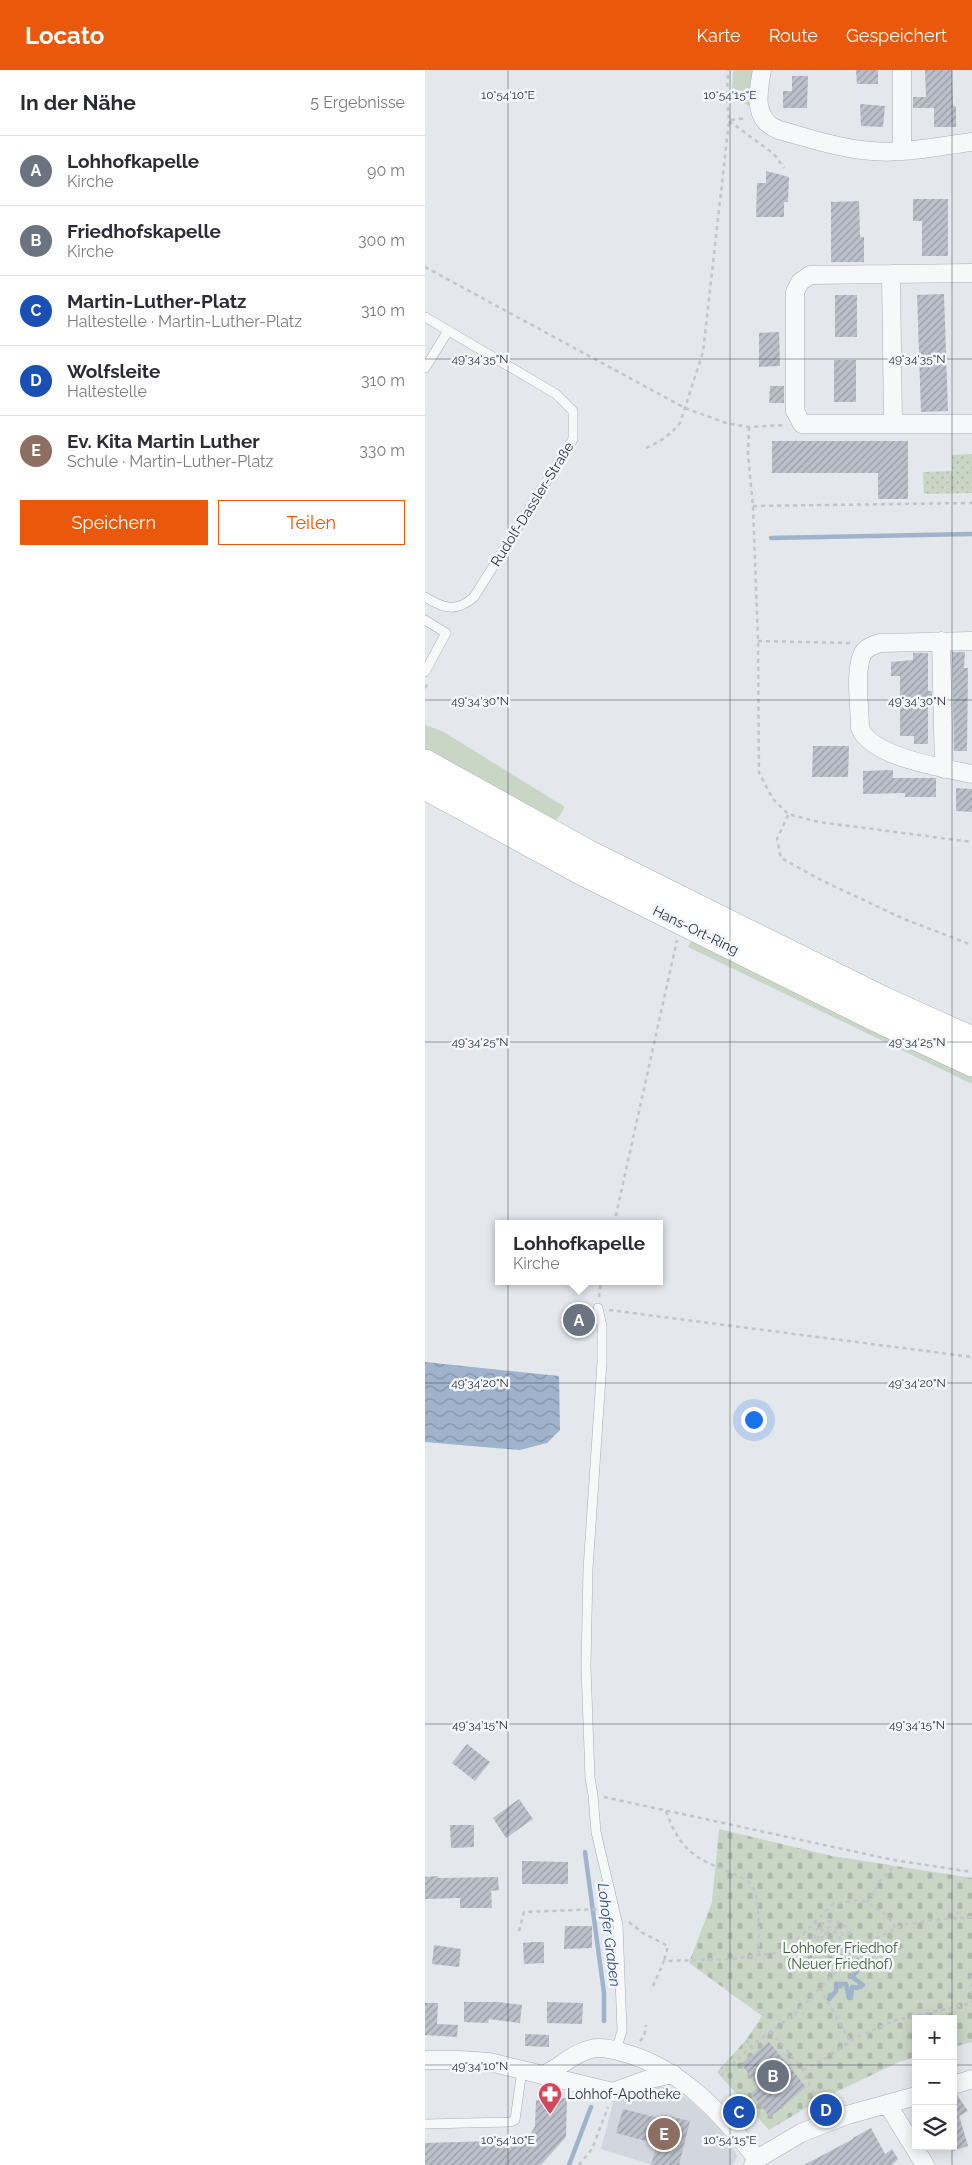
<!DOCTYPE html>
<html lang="de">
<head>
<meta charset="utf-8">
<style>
  :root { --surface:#fff; --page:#f7f7f7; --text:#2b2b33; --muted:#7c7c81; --line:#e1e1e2; --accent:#ea580c }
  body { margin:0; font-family:Raleway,sans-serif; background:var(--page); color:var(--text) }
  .controls { position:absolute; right:15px; bottom:15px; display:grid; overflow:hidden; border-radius:0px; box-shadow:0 2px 12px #0003 }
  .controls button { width:45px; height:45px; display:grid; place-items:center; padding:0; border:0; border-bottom:1px solid var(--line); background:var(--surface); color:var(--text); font:25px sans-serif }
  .you { position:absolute; left:328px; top:1349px; width:18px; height:18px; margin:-12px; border:4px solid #fff; border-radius:50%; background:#1a73e8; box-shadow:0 0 0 8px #1a73e833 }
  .badge { display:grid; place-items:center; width:32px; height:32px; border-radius:50%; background:var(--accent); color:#fff; font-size:16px; font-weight:700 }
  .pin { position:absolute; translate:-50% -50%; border:2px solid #fff; box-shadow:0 1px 5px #0006 }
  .popup { position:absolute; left:70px; top:1150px; width:168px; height:65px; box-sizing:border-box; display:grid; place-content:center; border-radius:0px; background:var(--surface); filter:drop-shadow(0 1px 4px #0005); font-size:16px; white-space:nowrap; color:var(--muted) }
  .popup b { font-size:19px; color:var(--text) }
  .popup::after { content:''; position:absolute; left:50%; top:100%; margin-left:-10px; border:10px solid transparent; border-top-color:var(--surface) }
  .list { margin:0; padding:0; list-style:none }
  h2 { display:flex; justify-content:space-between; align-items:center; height:65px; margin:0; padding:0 20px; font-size:21px }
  h2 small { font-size:16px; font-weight:400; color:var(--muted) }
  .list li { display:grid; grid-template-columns:32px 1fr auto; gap:15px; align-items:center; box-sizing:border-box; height:70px; padding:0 20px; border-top:1px solid var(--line) }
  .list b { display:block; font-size:19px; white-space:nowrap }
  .list p { margin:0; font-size:16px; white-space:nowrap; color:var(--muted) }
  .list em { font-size:16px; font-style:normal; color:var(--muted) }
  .actions { display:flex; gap:10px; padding:15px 20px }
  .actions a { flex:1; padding:11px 0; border:1px solid var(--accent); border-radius:0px; text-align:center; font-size:18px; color:var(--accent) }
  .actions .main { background:var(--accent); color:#fff }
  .icon { flex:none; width:28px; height:28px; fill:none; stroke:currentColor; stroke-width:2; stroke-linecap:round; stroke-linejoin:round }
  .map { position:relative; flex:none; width:547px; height:2095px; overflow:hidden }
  header { display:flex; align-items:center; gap:30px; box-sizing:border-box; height:70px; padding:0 25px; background:var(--accent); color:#fff }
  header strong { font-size:24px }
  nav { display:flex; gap:28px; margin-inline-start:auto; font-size:18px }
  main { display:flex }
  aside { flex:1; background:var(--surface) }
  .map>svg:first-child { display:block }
  .built { fill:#d2d6de }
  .grass { fill:#c9d6c5 }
  .cemetery { fill:url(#cemetery-stones) }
  .park { fill:url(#park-dots) }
  .water { fill:url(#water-waves) }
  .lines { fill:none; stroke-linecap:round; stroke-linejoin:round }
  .stream { stroke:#9fb4cc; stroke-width:4.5 }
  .building { fill:url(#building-hatch) }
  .service-casing { stroke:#a9aeb7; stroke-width:10 }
  .minor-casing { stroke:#a9aeb7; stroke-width:19 }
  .secondary-casing { stroke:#a9aeb7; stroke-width:26 }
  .path { stroke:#c2c5cb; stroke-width:2.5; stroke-dasharray:4 4; stroke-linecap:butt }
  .service { stroke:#f7f8fa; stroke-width:9 }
  .minor { stroke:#f7f8fa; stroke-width:18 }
  .secondary { stroke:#fff; stroke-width:25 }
  .ticks { fill:none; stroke:#2b3445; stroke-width:1; stroke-opacity:0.45 }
  .labels { text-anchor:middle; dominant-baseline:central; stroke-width:5; stroke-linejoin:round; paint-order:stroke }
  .street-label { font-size:14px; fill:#2b3445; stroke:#f4f6f9 }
  .park-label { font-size:14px; fill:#3f6138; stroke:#f4f6f9 }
  .poi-label { font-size:14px; fill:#2b3445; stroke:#f4f6f9; text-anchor:start }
  .water-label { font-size:15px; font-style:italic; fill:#34527a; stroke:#f4f6f9 }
  .ticks-label { font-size:12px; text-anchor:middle; fill:#2b3445; stroke:#f4f6f9; stroke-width:5; stroke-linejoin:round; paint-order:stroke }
</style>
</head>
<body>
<header>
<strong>Locato</strong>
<nav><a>Karte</a><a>Route</a><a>Gespeichert</a></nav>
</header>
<main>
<aside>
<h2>In der Nähe<small>5 Ergebnisse</small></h2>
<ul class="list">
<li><span class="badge" style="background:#6b7280">A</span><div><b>Lohhofkapelle</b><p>Kirche</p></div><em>90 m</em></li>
<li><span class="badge" style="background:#6b7280">B</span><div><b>Friedhofskapelle</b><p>Kirche</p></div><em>300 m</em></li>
<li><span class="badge" style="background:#1a4fb4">C</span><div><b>Martin-Luther-Platz</b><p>Haltestelle · Martin-Luther-Platz</p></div><em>310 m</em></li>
<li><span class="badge" style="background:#1a4fb4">D</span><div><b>Wolfsleite</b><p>Haltestelle</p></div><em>310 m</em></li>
<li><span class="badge" style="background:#8d6e63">E</span><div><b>Ev. Kita Martin Luther</b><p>Schule · Martin-Luther-Platz</p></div><em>330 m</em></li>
</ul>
<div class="actions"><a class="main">Speichern</a><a>Teilen</a></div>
</aside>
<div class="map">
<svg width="547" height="2095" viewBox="0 0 547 2095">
  <defs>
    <pattern id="cemetery-stones" width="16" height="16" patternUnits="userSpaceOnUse" patternTransform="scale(1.25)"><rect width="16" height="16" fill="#c9d6c5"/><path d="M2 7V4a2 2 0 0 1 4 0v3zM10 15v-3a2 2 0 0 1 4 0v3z" fill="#adb8ab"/></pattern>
    <pattern id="park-dots" width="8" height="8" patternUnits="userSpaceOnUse" patternTransform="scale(1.25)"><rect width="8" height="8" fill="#c9d6c5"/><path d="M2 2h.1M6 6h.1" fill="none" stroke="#adb8ab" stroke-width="1.8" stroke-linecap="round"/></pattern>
    <pattern id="water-waves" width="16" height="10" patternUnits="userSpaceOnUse" patternTransform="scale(1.25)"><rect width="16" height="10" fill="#9fb4cc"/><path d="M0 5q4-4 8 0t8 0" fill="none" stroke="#8293a7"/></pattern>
    <pattern id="building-hatch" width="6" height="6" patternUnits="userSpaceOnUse" patternTransform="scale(1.25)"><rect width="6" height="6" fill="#bbc0ca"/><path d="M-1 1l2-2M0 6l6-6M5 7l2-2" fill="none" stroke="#989da6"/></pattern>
  </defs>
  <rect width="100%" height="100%" fill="#e4e7ec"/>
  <path class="built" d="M233,2016L246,2019L264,2030L291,2054L306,2073L312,2086L308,2095H227L176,2079L188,2033Z"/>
  <path class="grass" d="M308,0H331L327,31L324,36L310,28L307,21Z
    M0,655L17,661L140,737L129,754L0,684Z
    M267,869L547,1003V1014L263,877Z"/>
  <path class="cemetery" d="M294,1759L407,1786L547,1808V1972L528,1977V1949H491V1987L474,1992L392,2031L344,2060L292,2002L321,1970L337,1946L264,1893L287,1832Z"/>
  <path class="park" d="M547,384V423L499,424L498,402L527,401V385Z"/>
  <path class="water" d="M0,1292L134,1306L135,1360L122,1373L95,1380L0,1372Z"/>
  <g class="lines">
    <path class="stream" d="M346,468L547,464
      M160,1782L179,1923V1951
      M404,1929L411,1921V1914H421L424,1928H426L427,1917L432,1918L438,1915L427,1907L432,1901L426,1898V1893L432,1890L436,1899
      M144,2095L166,2037"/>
  </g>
  <path class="building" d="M431,0H453V14H432Z
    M500,0H527L528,36H531V57H509V38H488V27H501Z
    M367,6H383L382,38H358V21H367Z
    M435,34L460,36L458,57L436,56Z
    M341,101L364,107L363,132H359V147H331L332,113H341Z
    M488,129H523V186H497V151H488Z
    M434,131L435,167H439V192H406V132Z
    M519,224L523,341L496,342L492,225Z
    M410,225H432V267H410Z
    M354,262L355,296L334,297V263Z
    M409,290H431V332H409Z
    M345,316H359V333H344Z
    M347,371H483V429H453V403H347Z
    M527,582H540L539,598H543L542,681H529Z
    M488,583H503V621H507V636H503V674H489V666H475V606H466V592L488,590Z
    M388,676H424L423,707H387Z
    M468,700V708H511V727H480V723L438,724V701Z
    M531,718L547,719V742L531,741Z
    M42,1674L65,1692L50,1711L27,1693Z
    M94,1729L108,1749L81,1768L68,1748Z
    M25,1755H49V1777L26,1778Z
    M97,1791L143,1792V1814H97Z
    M13,1806V1808L73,1807L74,1820L66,1821L67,1838H35V1828L0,1829V1807Z
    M140,1856H167V1878L139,1879Z
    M108,1872H119V1893L99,1894L98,1873Z
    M9,1875L36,1879L34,1897L7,1894Z
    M39,1932H73L97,1935L95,1953L64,1949L63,1953L39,1952Z
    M122,1932L158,1933L157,1954L122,1953Z
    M0,1933H13L12,1954L33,1955L32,1967L0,1965Z
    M100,1964L124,1965V1977L100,1976Z
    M344,1972L381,2017L345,2047L326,2023L334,2017L316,1994Z
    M528,2025H532L543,2041L534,2046L543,2076L528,2081Z
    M142,2028L141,2067L116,2095H0V2073L102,2070L110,2056L111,2030Z
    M198,2039L238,2049L239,2045L265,2051L254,2095H226L232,2074L191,2063Z
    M446,2058L460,2084L467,2079L473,2089L467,2095H379L428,2069V2068Z"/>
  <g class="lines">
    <g class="service-casing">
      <path id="service" d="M0,247L131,324L148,341V369L49,527C31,543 18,538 0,527
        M0,298L23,261
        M0,550L21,563L0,602
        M173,1238L177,1256V1292L163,1499L161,1596L165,1708L168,1725L171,1762L193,1855L197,1961L191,1980
        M0,2054L85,2052L90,2050L97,2000"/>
    </g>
    <g class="minor-casing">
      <path id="minor" d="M337,0C333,23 327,50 354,60C384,68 416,79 447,81C480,84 514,76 547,72
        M477,81V0
        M547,203L385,205L375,212L370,222V341L377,354H547
        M466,204L468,354
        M516,571L519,699
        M547,571L455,573C448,575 442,577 438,583C429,600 435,638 435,658C446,687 518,698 547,704
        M0,1990H35L64,1992L188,2022L221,2010L248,2004
        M120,2004C136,1997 148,1983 166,1979C176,1976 190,1980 200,1983C257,1999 297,2044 332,2089
        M528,2015L547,2009
        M463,2035L500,2095
        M328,2095L332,2089L376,2063L422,2045L491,2026"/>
    </g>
    <g class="secondary-casing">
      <path id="secondary" d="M0,692L164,783L460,930L547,969
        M0,717L156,802L451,949L547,994"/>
    </g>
    <path class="path" d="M306,50L322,48
      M304,51L349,84L359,98
      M0,197L260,338L301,353L324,357L360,355
      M324,357L323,385L328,436L333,571L334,703L348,729L363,744L394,752L547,772
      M221,378C235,372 245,365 255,353L278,282L304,51L302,28L303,0
      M328,436L547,433
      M333,571L426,573
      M0,618L4,612
      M363,745L352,769L356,788L398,811L479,849L547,875
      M189,1154L252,870
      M174,1227L176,1211
      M184,1240L547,1287
      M179,1727L468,1790L547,1802
      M241,1741C255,1779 267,1787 304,1802C313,1806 321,1808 327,1816C336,1831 333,1867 334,1885
      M442,1833L456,1810L469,1796
      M389 1869a18 18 0 1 1 36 0a18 18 0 1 1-36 0Z
      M389,1851L412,1876L425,1887
      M204,1852L218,1863L243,1876L239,1891
      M393 1870a13 13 0 1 1 26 0a13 13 0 1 1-26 0Z
      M94,1861L99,1842L178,1839
      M397 1870a9 9 0 1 1 18 0a9 9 0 1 1-18 0Z
      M372,1870L408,1834L435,1830L448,1836L461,1845L471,1858
      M228,1916L239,1891L306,1889L365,1881L372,1870L408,1905
      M395,1918L425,1971
      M547,1933V1904
      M346,1961L378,2000L392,2031
      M321,1970L330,1982
      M215,1971L219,1967L221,1955
      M378,2000L398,1990L432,1967L471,1950L547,1933
      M296,2006L326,1976L372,1942L425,1887L449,1869L478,1855L515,1849L547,1847
      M154,2095L167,2079L183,2037"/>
    <use href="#service" class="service"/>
    <use href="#minor" class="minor"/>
    <use href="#secondary" class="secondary"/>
  </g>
  <path class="ticks" d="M83,0V2095M305,0V2095M527,0V1949M0,289H547M0,630H547M0,972H547M0,1313H547M0,1654H547M0,1995H491M528,1995H547M527,2076V2095"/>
  <defs>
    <g id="pharmacy-pin" transform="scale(1.25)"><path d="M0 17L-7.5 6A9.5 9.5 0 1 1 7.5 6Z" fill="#d1495b" stroke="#f4f6f9"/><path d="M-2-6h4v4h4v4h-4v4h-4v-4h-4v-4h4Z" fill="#fff"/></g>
  </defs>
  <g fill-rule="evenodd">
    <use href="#pharmacy-pin" x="125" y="2024"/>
  </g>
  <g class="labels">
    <g class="street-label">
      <text transform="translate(107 434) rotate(-58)">Rudolf-Dassler-Straße</text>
      <text transform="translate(271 860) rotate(26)">Hans-Ort-Ring</text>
    </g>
    <g class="park-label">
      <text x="415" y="1878">Lohhofer Friedhof<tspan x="415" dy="16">(Neuer Friedhof)</tspan></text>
    </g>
    <g class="poi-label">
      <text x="142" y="2024">Lohhof-Apotheke</text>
    </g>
    <g class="water-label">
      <text transform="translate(184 1865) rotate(83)">Lohofer Graben</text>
    </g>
  </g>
  <g class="ticks-label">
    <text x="83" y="29">10°54'10"E</text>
    <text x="305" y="29">10°54'15"E</text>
    <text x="55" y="293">49°34'35"N</text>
    <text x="492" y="293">49°34'35"N</text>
    <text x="55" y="635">49°34'30"N</text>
    <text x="492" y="635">49°34'30"N</text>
    <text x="55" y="976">49°34'25"N</text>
    <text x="492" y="976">49°34'25"N</text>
    <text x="55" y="1317">49°34'20"N</text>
    <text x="492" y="1317">49°34'20"N</text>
    <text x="55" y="1659">49°34'15"N</text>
    <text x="492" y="1659">49°34'15"N</text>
    <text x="55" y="2000">49°34'10"N</text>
    <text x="83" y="2074">10°54'10"E</text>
    <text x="305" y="2074">10°54'15"E</text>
  </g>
</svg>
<div class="controls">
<button>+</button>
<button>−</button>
<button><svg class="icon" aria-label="layers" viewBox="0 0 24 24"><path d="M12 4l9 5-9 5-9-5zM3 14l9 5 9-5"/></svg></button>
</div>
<div class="you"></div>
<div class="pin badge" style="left:154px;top:1250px;background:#6b7280">A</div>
<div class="popup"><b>Lohhofkapelle</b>Kirche</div>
<div class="pin badge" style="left:348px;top:2006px;background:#6b7280">B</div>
<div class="pin badge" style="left:314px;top:2042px;background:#1a4fb4">C</div>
<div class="pin badge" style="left:401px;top:2040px;background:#1a4fb4">D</div>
<div class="pin badge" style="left:239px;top:2064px;background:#8d6e63">E</div>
</div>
</main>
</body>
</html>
